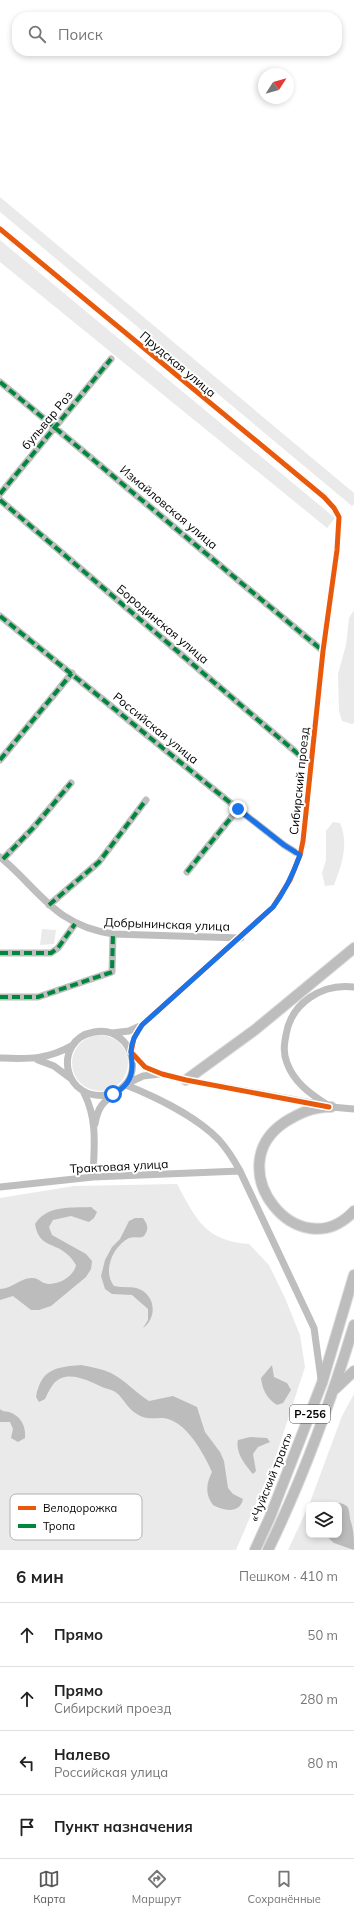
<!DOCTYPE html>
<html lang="ru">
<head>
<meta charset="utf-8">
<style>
  :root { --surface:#fff; --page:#f2f2f2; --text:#222; --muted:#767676; --line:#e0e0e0; --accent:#595959 }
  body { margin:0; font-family:Mulish,sans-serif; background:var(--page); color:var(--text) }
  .controls { position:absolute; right:12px; bottom:12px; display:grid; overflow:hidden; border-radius:8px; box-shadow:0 2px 6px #0003 }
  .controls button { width:36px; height:36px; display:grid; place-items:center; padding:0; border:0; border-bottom:1px solid var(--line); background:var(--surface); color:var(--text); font:20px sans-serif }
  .compass { position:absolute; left:258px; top:68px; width:36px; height:36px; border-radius:50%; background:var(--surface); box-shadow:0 2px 6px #0003; rotate:54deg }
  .stop { position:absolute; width:12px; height:12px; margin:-9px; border:3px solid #1a73e8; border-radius:50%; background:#fff }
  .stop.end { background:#1a73e8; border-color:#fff; box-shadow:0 1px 4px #0008 }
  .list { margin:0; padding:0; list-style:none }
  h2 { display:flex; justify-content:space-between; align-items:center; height:52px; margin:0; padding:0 16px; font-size:17px }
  h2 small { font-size:13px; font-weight:400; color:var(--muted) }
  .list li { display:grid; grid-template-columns:26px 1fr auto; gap:12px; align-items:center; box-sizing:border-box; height:64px; padding:0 16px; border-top:1px solid var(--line) }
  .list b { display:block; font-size:15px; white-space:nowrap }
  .list p { margin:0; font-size:13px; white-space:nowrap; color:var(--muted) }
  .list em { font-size:13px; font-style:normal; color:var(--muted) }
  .icon { flex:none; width:22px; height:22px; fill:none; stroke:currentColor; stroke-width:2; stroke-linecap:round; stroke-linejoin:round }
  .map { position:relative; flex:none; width:354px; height:1550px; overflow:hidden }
  .search { position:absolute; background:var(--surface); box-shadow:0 2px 6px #0003; left:12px; right:12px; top:12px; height:44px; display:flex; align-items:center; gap:10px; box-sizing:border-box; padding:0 14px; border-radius:16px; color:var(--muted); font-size:15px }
  .sheet { height:308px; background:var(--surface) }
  nav { display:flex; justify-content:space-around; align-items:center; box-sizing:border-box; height:56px; border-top:1px solid var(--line); background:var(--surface); font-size:11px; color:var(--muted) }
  nav a { display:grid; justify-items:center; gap:2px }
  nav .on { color:var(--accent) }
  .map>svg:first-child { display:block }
  .green { fill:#eaeaea }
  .water { fill:#bcbcbc }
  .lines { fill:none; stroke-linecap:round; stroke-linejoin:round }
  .highway-casing { stroke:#dbdbdb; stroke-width:12 }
  .minor { stroke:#bebebe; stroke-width:7 }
  .highway { stroke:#bdbdbd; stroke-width:10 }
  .quiet { stroke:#00873e; stroke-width:4; stroke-dasharray:8 4; stroke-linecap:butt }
  .cycleway-casing { stroke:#fff; stroke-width:8 }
  .cycleway { stroke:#e8590c; stroke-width:5 }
  .route { stroke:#1a73e8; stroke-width:5 }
  .labels { text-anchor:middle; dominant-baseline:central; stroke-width:4; stroke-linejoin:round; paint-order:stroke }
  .shield { fill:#fff; stroke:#4c4c4c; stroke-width:1 }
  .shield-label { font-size:11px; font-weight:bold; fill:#000 }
  .street-label { font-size:12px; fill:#000; stroke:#fff }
  .key { fill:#fff; stroke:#b2b2b2; stroke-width:1 }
  .key-label { font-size:11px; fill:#000 }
</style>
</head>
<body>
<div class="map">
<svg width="354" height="1550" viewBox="0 0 354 1550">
  <rect width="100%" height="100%" fill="#fff"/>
  <path class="green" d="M0,197L354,493V504L352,506L0,212Z
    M0,240L335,518L327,528L0,262Z
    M354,610V723L352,724L342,721L339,711L338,674L346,645L349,618Z
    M333,822L340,823C349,843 342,865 334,885L325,886L322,873L326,860V831Z
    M42,929L56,930L54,944L40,945Z
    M72 1063a28 28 0 1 1 56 0a28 28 0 1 1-56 0Z
    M177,1184C196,1219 205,1241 249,1244L269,1265L285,1298L300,1335L305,1367L275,1459L236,1550H0V1198L74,1186Z
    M354,1394V1550H288L309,1505V1535H339V1505H309L342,1416Z"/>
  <path class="water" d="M91,1207L97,1212L94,1218L89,1222L71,1216L53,1220L49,1227L52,1235L86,1254L92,1261L91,1269L86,1277L51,1306L39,1310H31L13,1296L0,1300V1289C12,1289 21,1277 33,1278C37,1278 40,1281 44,1283C56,1287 74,1277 76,1265C74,1262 71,1257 68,1255C55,1242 39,1248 35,1224C47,1205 70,1208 91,1207Z
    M135,1218H143C148,1225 149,1229 144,1236C139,1239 135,1236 129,1238C113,1246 102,1271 114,1286C122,1288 132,1286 139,1289C156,1296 157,1318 143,1328L148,1320V1309L132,1295L112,1294L105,1289L101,1276L105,1260L112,1247L120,1239L129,1221Z
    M81,1365C91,1367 102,1369 111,1373C125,1380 136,1393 149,1401L173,1396L197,1407L205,1432L220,1452L224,1461L228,1488L233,1494L243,1499C240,1514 224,1511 213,1505C205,1494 206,1484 212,1472C204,1454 186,1420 163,1418C153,1418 146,1420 137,1414C128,1409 125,1401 118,1394C114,1390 107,1389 102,1387C87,1380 64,1368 52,1386C49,1390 47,1395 45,1399L39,1402L36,1397C41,1369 56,1367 81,1365Z
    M272,1365L274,1377L287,1383L291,1390L283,1403L277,1405C267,1399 262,1389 261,1378Z
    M0,1409C3,1412 5,1411 9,1412C21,1416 26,1426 25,1438L18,1442L11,1438L13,1429L10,1422H0Z
    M250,1437L267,1438L270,1442L258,1447L253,1454L256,1471L253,1474C245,1465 235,1452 238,1440Z
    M339,1503C352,1505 348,1512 351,1522C354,1532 354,1539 354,1550L334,1543L325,1535H339V1505H337Z"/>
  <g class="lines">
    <g class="highway-casing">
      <path id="highway" d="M186,1080L256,1029L354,948
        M331,1107C316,1106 299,1113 285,1122C217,1167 299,1270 354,1211
        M335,1389L354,1371
        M255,1550L270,1517L322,1383L354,1275
        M268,1550C303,1478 331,1401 354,1325"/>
    </g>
    <path class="minor" d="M0,229L324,497L334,508L339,517L337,550L323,651L303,841L300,855L290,880L273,907L142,1025L134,1038L131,1052L145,1067L162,1074L186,1080L323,1105
      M0,382L323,651
      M0,494L111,359
      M0,500L311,765
      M0,616L238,809L284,845L300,855
      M0,760L72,673
      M0,857C41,891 54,925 113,934L241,938
      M3,859L33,828L71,783
      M187,872L238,809
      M49,905L99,862L146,800
      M0,953H51L58,948L75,924
      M0,997H38L112,972L113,934
      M112,1033L129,1031L140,1026
      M0,1058C29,1059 47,1060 73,1045
      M38,1060L54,1066L70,1078
      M128,1083L143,1076L160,1074
      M126,1085C156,1097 197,1117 219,1140C228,1150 234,1160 240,1171L314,1328L321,1379
      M84,1093C98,1120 94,1148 93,1177
      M326,1104C309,1093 294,1082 287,1063C283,1053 284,1045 286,1035C291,1003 322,983 354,987
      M331,1107L354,1109
      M95,1124C96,1118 98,1110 102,1105C112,1092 129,1088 132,1071C134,1059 130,1046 120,1038C113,1032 103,1030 94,1032C52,1039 61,1106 113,1094
      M0,1187L93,1177L240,1171"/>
    <use href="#highway" class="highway"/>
    <path class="quiet" d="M0,382L323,651
      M0,494L111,359
      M0,500L311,765
      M0,616L238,809L284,845L300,855
      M0,760L72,673
      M3,859L33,828L71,783
      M187,872L238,809
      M49,905L99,862L146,800
      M0,953H51L58,948L75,924
      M0,997H38L112,972L113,934"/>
    <g class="cycleway-casing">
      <path id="cycleway" d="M0,229L324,497L334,508L339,517L337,550L323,651L303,841L300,855L290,880L273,907L142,1025L134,1038L131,1052L145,1067L162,1074L186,1080L329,1107"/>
    </g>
    <use href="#cycleway" class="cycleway"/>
  </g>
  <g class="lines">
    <path class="route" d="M113,1094C125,1088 133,1079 132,1064C132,1060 131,1055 131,1051C131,1041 137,1033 142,1025L273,907C286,890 293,874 300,855L284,845L238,809"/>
  </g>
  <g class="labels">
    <rect class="shield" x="290" y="1405" width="40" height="18" rx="3"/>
    <g class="shield-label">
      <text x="310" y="1414">Р-256</text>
    </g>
    <g class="street-label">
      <text transform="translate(178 364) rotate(40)">Прудская улица</text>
      <text transform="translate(47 420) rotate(-50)">бульвар Роз</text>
      <text transform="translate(169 507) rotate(40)">Измайловская улица</text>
      <text transform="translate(163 624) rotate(40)">Бородинская улица</text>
      <text transform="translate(156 728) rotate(39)">Российская улица</text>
      <text transform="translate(299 781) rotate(-84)">Сибирский проезд</text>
      <text transform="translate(167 924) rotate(2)">Добрынинская улица</text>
      <text transform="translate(119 1166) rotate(-3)">Трактовая улица</text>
      <text transform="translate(271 1477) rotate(-68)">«Чуйский тракт»</text>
    </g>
  </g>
  <rect x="10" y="1494" width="132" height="46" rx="6" class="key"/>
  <rect x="18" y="1506" width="18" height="4" fill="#e8590c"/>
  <rect x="18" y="1524" width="18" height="4" fill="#00873e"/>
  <g class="key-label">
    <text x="43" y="1512">Велодорожка</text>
    <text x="43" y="1530">Тропа</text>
  </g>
</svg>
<div class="controls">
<button><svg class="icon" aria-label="layers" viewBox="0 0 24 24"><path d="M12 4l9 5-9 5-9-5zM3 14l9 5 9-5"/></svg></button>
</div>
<svg class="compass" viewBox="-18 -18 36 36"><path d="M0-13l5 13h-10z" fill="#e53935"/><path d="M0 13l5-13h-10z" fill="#767676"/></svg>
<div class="stop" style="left:113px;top:1094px"></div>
<div class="stop end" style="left:238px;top:809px"></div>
<div class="search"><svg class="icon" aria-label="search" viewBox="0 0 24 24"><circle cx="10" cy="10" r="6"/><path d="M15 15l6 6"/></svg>Поиск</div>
</div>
<section class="sheet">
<h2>6 мин<small>Пешком · 410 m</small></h2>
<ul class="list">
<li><svg class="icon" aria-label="ahead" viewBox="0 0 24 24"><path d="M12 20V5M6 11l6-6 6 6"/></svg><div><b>Прямо</b></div><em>50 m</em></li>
<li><svg class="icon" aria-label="ahead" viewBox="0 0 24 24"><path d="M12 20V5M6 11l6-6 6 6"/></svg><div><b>Прямо</b><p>Сибирский проезд</p></div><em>280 m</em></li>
<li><svg class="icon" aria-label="left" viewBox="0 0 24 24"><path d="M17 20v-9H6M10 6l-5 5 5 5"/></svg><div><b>Налево</b><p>Российская улица</p></div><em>80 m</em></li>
<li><svg class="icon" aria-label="arrive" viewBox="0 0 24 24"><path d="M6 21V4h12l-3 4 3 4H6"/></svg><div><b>Пункт назначения</b></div></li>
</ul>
</section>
<nav>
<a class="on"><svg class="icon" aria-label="map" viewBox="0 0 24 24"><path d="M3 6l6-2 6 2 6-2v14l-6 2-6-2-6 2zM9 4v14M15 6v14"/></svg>Карта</a>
<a><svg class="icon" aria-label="directions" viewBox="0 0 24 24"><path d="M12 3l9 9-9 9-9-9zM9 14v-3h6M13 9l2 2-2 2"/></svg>Маршрут</a>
<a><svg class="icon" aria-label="saved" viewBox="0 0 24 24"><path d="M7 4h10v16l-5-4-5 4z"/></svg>Сохранённые</a>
</nav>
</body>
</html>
